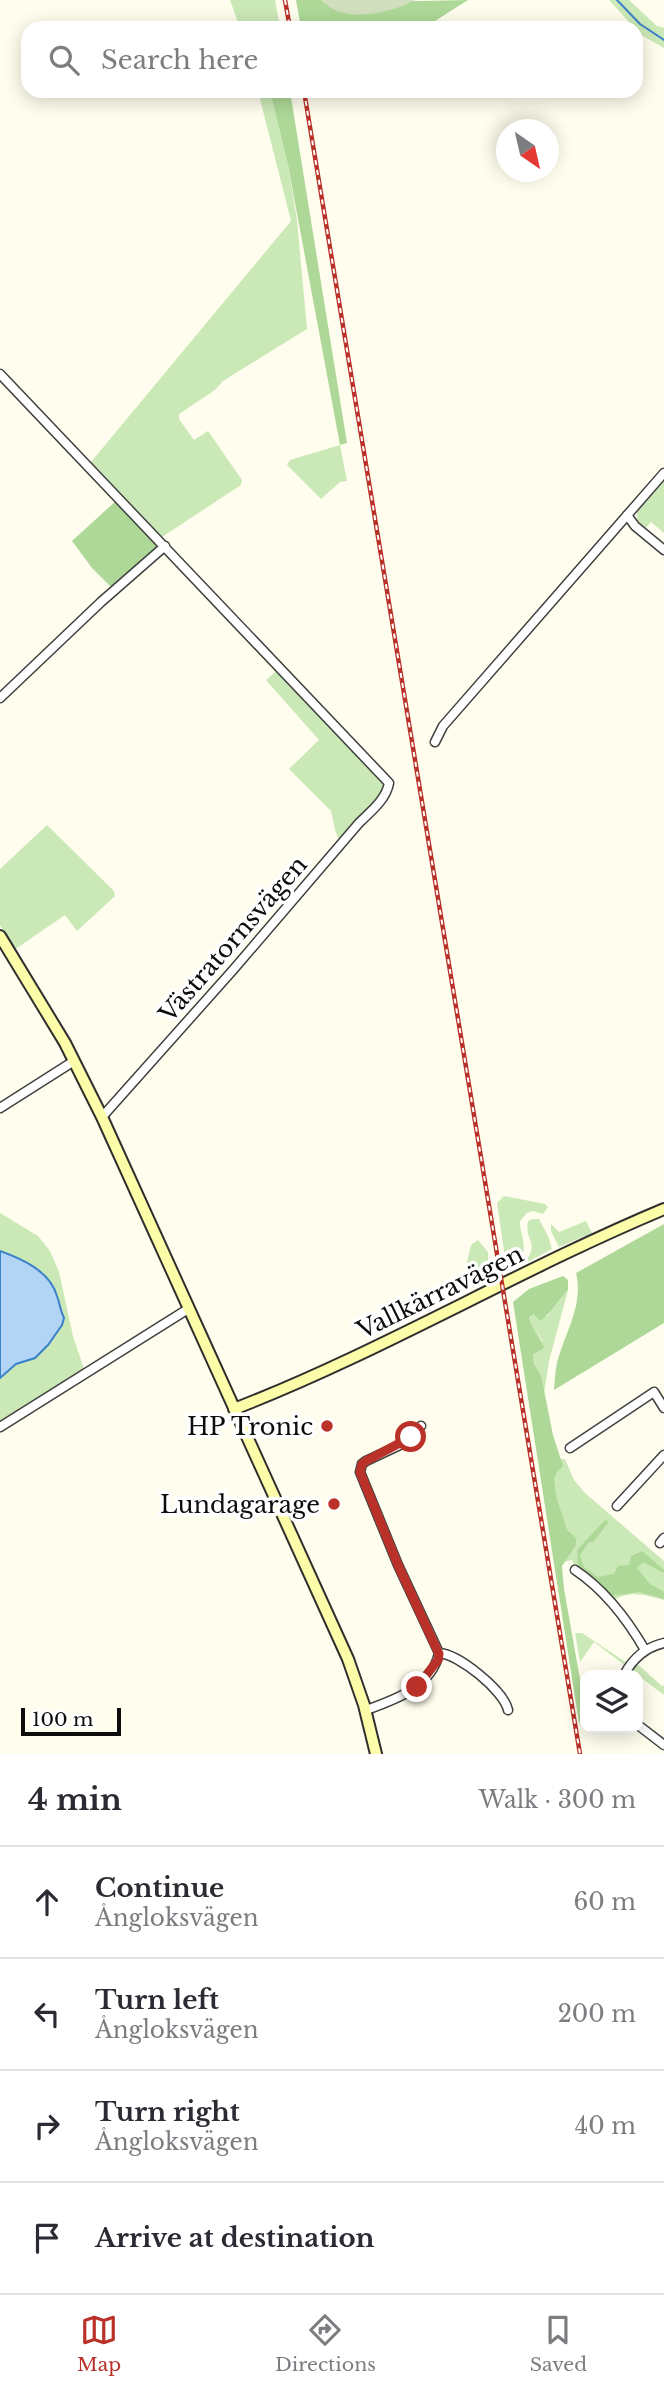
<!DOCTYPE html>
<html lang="en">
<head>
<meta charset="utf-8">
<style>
  :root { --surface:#fff; --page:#f7f7f7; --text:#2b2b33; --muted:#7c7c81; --line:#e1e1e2; --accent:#b93128 }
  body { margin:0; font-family:"Libre Baskerville",serif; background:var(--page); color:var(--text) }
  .controls { position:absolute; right:21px; bottom:21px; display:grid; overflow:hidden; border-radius:14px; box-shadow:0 4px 18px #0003 }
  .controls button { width:63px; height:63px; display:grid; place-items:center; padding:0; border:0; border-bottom:2px solid var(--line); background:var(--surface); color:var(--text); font:35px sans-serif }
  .compass { position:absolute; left:496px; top:119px; width:63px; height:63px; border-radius:50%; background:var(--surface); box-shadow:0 4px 18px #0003; rotate:146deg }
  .scale { position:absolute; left:21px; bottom:18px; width:100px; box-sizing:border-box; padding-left:7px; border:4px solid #0d0d0d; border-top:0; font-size:19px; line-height:24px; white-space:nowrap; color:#0d0d0d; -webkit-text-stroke:5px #fff; paint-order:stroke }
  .stop { position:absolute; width:21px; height:21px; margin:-16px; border:5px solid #b93128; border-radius:50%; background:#fff }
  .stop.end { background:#b93128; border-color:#fff; box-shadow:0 2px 7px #0008 }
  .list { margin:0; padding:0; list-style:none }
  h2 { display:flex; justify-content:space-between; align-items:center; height:91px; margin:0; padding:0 28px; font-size:30px }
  h2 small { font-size:23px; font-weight:400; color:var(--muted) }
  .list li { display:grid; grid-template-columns:46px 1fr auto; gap:21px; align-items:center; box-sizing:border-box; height:112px; padding:0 28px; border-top:2px solid var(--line) }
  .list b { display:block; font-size:26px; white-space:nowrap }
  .list p { margin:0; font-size:23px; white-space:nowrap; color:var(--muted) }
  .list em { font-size:23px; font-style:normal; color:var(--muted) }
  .icon { flex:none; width:38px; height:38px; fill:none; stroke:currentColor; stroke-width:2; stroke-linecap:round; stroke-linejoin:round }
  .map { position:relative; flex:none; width:664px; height:1754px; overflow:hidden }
  .search { position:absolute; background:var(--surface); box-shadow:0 4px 18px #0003; left:21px; right:21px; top:21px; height:77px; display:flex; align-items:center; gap:18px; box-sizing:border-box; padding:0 24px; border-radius:21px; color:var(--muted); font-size:26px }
  .sheet { height:539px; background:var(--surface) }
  nav { display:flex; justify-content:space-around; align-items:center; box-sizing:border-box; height:98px; border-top:2px solid var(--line); background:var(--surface); font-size:19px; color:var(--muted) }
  nav a { display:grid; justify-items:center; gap:4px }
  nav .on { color:var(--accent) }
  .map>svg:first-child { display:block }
  .green { fill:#cbe8b7 }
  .forest { fill:#add897 }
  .cemetery { fill:#d1dfbf }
  .water { fill:#b3d5f5; stroke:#3b81ca; stroke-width:2 }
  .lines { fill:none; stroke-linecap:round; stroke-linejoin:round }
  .stream { stroke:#3b81ca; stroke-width:2 }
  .street-casing { stroke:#404040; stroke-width:11 }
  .secondary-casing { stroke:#2f2f2f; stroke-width:14 }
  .street { stroke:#fff; stroke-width:8 }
  .secondary { stroke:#fdfda9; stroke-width:10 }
  .rail-casing { stroke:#b93128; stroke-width:4.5 }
  .rail { stroke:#fff; stroke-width:2; stroke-dasharray:5; stroke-linecap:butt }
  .route { stroke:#b93128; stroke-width:9 }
  .poi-dot { fill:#b93128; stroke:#fff; stroke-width:2.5 }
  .labels { text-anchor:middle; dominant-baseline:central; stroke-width:7; stroke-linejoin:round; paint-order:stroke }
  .street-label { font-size:24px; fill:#0d0d0d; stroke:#fff }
  .poi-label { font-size:24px; fill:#0d0d0d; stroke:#fff; text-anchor:end }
</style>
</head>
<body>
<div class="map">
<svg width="664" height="1754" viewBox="0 0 664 1754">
  <rect width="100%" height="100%" fill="#fffded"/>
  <path class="green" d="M230,0H275L280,27L268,25L266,28H240Z
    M609,0H629L657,26L664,28V48L641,35Z
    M258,91H270L288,165L297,220L307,329L223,381L215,390L179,414V419L194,440L208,431L242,480L241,485L162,537L91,462L291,221Z
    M340,445L347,481L340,482L321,499L287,465L290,460Z
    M664,477V533L651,522L644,530L637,523V507Z
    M278,670L384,783L383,790L339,840L335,830L331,811L289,769L319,740L266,680Z
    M47,825L114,891L115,896L77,931L65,915L14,950L0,925V869Z
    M504,1196L545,1204L548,1207L543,1214L533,1211L527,1213L520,1221C520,1241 533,1251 511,1266L505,1257L497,1203Z
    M0,1213L38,1236L50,1251L59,1272L73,1336L84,1369L0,1423Z
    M533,1219H539L548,1236L552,1249L524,1264C541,1240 524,1243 528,1221Z
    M586,1221L592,1233L559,1247L551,1231V1224L559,1232Z
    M478,1240L488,1252V1269L482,1272L481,1277L472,1275L466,1267L471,1245Z
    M568,1290L549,1361L544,1393L541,1375L534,1364L533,1355L539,1352L542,1340L531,1326L529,1317L534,1314L548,1316L552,1306Z
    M565,1459L574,1480L585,1493L664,1561V1600C645,1595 628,1589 611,1602L575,1570L572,1560L560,1563L543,1460Z
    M575,1633H582L630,1665L634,1661L662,1686L664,1685V1695L594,1642L580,1662Z"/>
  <path class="forest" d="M296,0H322L324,3L468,0L424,28H301Z
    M270,91H290L347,443L340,445L288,165Z
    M118,499L158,544L150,555L112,588L92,568L72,541Z
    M664,1224V1323L554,1390C555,1381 555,1371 557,1363C565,1332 584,1305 576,1273Z
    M563,1276L568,1280V1290C557,1300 552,1313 540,1321L534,1314L529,1317C531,1330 541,1336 544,1348L533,1355L534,1364L541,1375L553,1435L563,1466L557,1472L554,1479L556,1496L567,1530L576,1538V1545L562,1566L564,1589L585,1707L583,1720L579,1723L513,1302L529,1289Z
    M605,1520L609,1522L593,1542H589L580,1555L584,1567L598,1577L614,1574L618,1566L629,1565L631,1556L642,1551L664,1570V1573L643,1562L637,1568L650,1584L664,1592V1599L640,1592L609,1596L578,1567L577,1550Z"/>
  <path class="cemetery" d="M322,0H415C391,13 342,25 322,0Z"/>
  <path class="water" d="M0,1251C22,1259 50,1271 57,1296C60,1304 60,1310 64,1318L62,1325L48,1345L35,1358L16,1364L0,1378Z"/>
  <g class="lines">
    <path class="stream" d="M617,0L640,24L664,40"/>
    <g class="street-casing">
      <path id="street" d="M0,374L389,783C386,800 370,812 359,823L233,970L102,1117
        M627,515L635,526L664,550
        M0,698L101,602L165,546
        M435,742L443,726L664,473
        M0,1108L74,1061
        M0,1427L188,1309
        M570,1448L654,1392L664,1408
        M617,1506L664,1455
        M660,1543L664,1538
        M575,1570C605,1590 627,1619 645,1650
        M439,1653C459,1654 504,1691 508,1710
        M624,1675C633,1658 646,1647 664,1643
        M366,1710C394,1700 432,1687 439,1653L398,1565L360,1472L362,1464L366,1461L400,1445L421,1426
        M638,1725L664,1745"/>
    </g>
    <g class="secondary-casing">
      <path id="secondary" d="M0,936L65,1043L102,1117L348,1659L364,1705L376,1754
        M234,1409C381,1352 518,1270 664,1209"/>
    </g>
    <use href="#street" class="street"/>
    <use href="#secondary" class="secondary"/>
    <g class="rail-casing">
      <path id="rail" d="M285,0L290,28
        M304,91L580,1754"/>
    </g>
    <use href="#rail" class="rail"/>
  </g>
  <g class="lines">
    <path class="route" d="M411,1437L366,1461L362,1464L360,1472L398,1565L439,1654L438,1660L417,1687"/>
  </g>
  <g class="poi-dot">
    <circle cx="327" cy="1426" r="7"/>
    <circle cx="334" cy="1504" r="7"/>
  </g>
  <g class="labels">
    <g class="street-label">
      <text transform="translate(233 939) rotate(-49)">Västratornsvägen</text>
      <text transform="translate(440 1292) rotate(-26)">Vallkärravägen</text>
    </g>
    <g class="poi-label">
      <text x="313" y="1426">HP Tronic</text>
      <text x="320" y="1504">Lundagarage</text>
    </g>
  </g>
</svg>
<div class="controls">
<button><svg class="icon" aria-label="layers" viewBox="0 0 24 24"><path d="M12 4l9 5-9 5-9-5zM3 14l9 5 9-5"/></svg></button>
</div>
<svg class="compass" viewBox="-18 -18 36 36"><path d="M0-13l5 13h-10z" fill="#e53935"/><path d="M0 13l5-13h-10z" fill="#7c7c81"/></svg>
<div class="scale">100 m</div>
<div class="stop" style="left:411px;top:1437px"></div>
<div class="stop end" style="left:417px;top:1687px"></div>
<div class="search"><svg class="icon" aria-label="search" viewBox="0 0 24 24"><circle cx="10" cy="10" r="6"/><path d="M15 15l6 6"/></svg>Search here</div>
</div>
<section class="sheet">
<h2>4 min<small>Walk · 300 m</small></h2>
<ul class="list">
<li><svg class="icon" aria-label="ahead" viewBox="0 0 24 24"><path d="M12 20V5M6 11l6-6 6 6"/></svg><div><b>Continue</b><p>Ångloksvägen</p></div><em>60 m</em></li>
<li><svg class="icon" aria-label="left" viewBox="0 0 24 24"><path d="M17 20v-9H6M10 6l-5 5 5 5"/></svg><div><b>Turn left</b><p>Ångloksvägen</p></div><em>200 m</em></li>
<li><svg class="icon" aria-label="right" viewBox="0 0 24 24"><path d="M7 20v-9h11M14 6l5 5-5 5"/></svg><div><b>Turn right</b><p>Ångloksvägen</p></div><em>40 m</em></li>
<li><svg class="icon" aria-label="arrive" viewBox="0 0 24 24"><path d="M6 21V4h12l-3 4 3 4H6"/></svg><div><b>Arrive at destination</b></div></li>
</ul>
</section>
<nav>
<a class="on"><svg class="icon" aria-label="map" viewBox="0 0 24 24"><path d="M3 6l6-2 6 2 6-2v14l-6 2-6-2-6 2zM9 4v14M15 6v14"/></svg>Map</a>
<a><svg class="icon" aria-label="directions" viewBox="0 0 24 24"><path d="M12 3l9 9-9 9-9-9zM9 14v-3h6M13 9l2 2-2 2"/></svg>Directions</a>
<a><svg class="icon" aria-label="saved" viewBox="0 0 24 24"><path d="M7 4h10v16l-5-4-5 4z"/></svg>Saved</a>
</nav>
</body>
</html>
